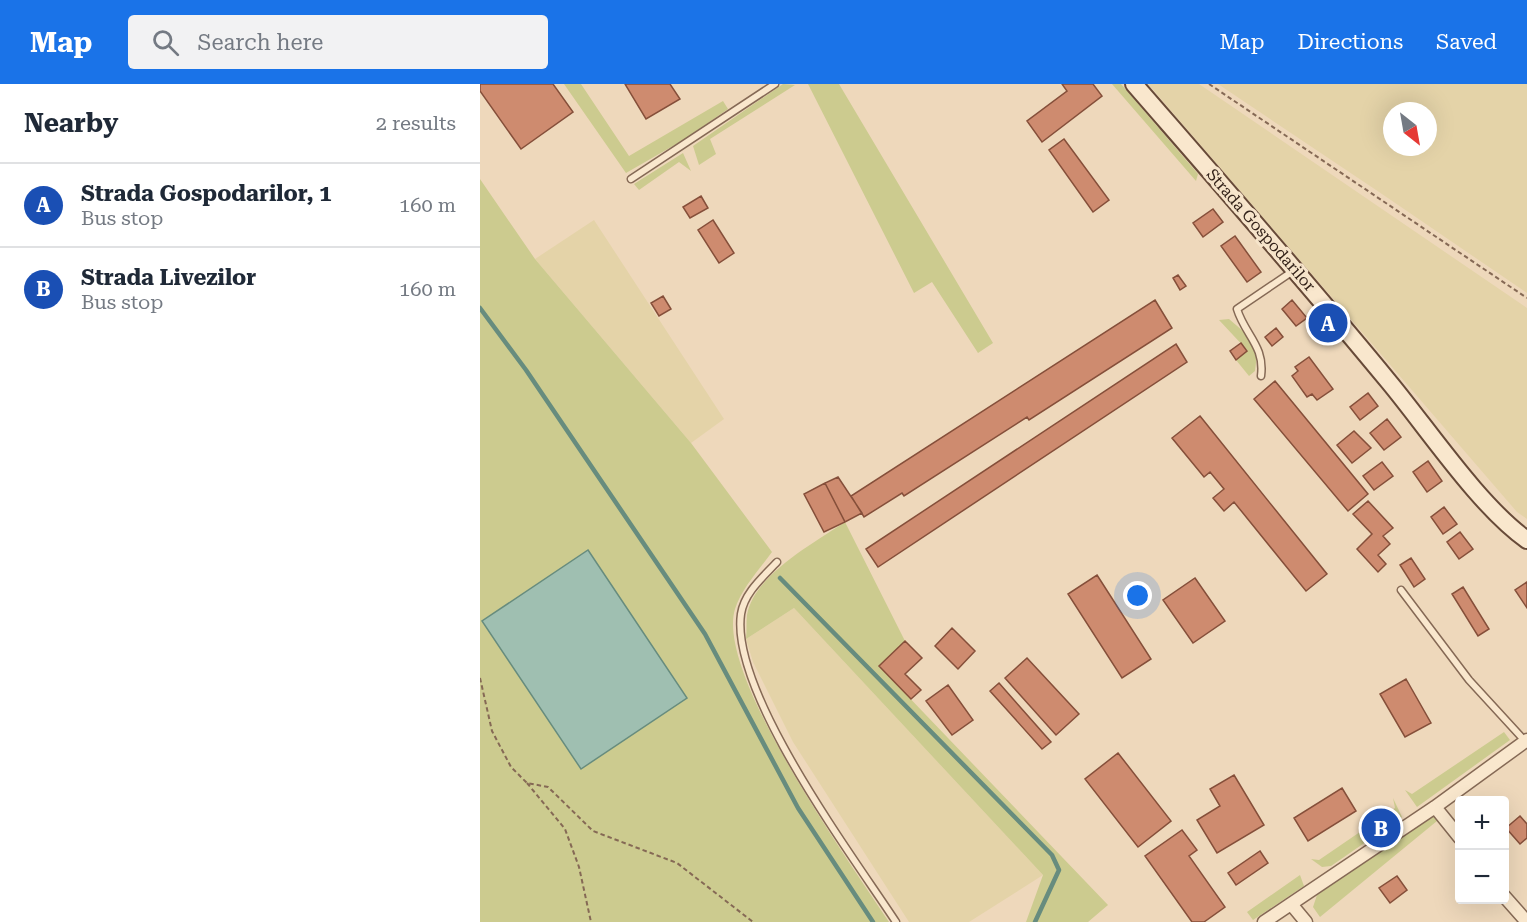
<!DOCTYPE html>
<html lang="en">
<head>
<meta charset="utf-8">
<style>
  :root { --surface:#fff; --page:#f2f2f3; --text:#1f2937; --muted:#747a83; --line:#e0e1e3; --accent:#1a73e8 }
  body { margin:0; font-family:"Roboto Serif",serif; background:var(--page); color:var(--text) }
  .controls { position:absolute; right:18px; bottom:18px; display:grid; overflow:hidden; border-radius:6px; box-shadow:0 6px 24px #0002 }
  .controls button { width:54px; height:54px; display:grid; place-items:center; padding:0; border:0; border-bottom:2px solid var(--line); background:var(--surface); color:var(--text); font:30px sans-serif }
  .compass { position:absolute; left:903px; top:18px; width:54px; height:54px; border-radius:50%; background:var(--surface); box-shadow:0 6px 24px #0002; rotate:149deg }
  .you { position:absolute; left:658px; top:512px; width:21px; height:21px; margin:-15px; border:4px solid #fff; border-radius:50%; background:#1a73e8; box-shadow:0 0 0 9px #1a73e833 }
  .badge { display:grid; place-items:center; width:39px; height:39px; border-radius:50%; background:var(--accent); color:#fff; font-size:20px; font-weight:700 }
  .pin { position:absolute; translate:-50% -50%; border:3px solid #fff; box-shadow:0 2px 6px #0006 }
  .list { margin:0; padding:0; list-style:none }
  h2 { display:flex; justify-content:space-between; align-items:center; height:78px; margin:0; padding:0 24px; font-size:26px }
  h2 small { font-size:20px; font-weight:400; color:var(--muted) }
  .list li { display:grid; grid-template-columns:39px 1fr auto; gap:18px; align-items:center; box-sizing:border-box; height:84px; padding:0 24px; border-top:2px solid var(--line) }
  .list b { display:block; font-size:22px; white-space:nowrap }
  .list p { margin:0; font-size:20px; white-space:nowrap; color:var(--muted) }
  .list em { font-size:20px; font-style:normal; color:var(--muted) }
  .icon { flex:none; width:33px; height:33px; fill:none; stroke:currentColor; stroke-width:2; stroke-linecap:round; stroke-linejoin:round }
  .map { position:relative; flex:none; width:1047px; height:838px; overflow:hidden }
  header { display:flex; align-items:center; gap:36px; box-sizing:border-box; height:84px; padding:0 30px; background:var(--accent); color:#fff }
  header strong { font-size:28px }
  nav { display:flex; gap:33px; margin-inline-start:auto; font-size:21px }
  .search { width:420px; height:54px; background:var(--page); display:flex; align-items:center; gap:15px; box-sizing:border-box; padding:0 21px; border-radius:6px; color:var(--muted); font-size:22px }
  main { display:flex }
  aside { flex:1; background:var(--surface) }
  .map>svg:first-child { display:block }
  .farmland { fill:#e4d3a8; fill-rule:evenodd }
  .green { fill:#cccb8f }
  .water { fill:#9fbfb1; stroke:#678c7e; stroke-width:1.5 }
  .lines { fill:none; stroke-linecap:round; stroke-linejoin:round }
  .stream { stroke:#678c7e; stroke-width:4.5 }
  .building { fill:#ce8b6f; stroke:#854f3a; stroke-width:1.5 }
  .lane-casing { stroke:#856955; stroke-width:9 }
  .street-casing { stroke:#856955; stroke-width:15 }
  .secondary-casing { stroke:#674a38; stroke-width:20 }
  .path { stroke:#856955; stroke-width:2; stroke-dasharray:4.5 3; stroke-linecap:butt }
  .lane { stroke:#f9e7cd; stroke-width:6 }
  .street { stroke:#f9e7cd; stroke-width:12 }
  .secondary { stroke:#f9e7cd; stroke-width:16 }
  .labels { text-anchor:middle; dominant-baseline:central; stroke-width:6; stroke-linejoin:round; paint-order:stroke }
  .street-label { font-size:16px; fill:#34231a; stroke:#f6e4ca }
</style>
</head>
<body>
<header>
<strong>Map</strong>
<div class="search"><svg class="icon" aria-label="search" viewBox="0 0 24 24"><circle cx="10" cy="10" r="6"/><path d="M15 15l6 6"/></svg>Search here</div>
<nav><a>Map</a><a>Directions</a><a>Saved</a></nav>
</header>
<main>
<aside>
<h2>Nearby<small>2 results</small></h2>
<ul class="list">
<li><span class="badge" style="background:#1a4fb4">A</span><div><b>Strada Gospodarilor, 1</b><p>Bus stop</p></div><em>160 m</em></li>
<li><span class="badge" style="background:#1a4fb4">B</span><div><b>Strada Livezilor</b><p>Bus stop</p></div><em>160 m</em></li>
</ul>
</aside>
<div class="map">
<svg width="1047" height="838" viewBox="0 0 1047 838">
  <rect width="100%" height="100%" fill="#eed8bb"/>
  <path class="farmland" d="M668,0H719L1047,224V435L1037,428Z
    M738,0H1047V209L902,110ZM912,27H948V63H912Z
    M114,136L244,335L211,359L55,175Z
    M314,524L563,791L489,838H429L313,658L273,578L266,555Z"/>
  <path class="green" d="M84,0H101L149,72L243,17L248,25L205,55L146,89Z
    M303,0L315,1L230,55L236,70L219,81L213,62Z
    M328,0H359L513,259L498,269L452,198L434,209Z
    M632,0H641L718,90L716,97Z
    M203,69L211,87L199,78L159,106L154,100Z
    M0,95L55,175L211,359L292,468C279,486 262,504 255,525C235,590 371,780 409,838H0Z
    M749,235L763,247L777,270L775,287L769,292L756,276L767,266L739,236Z
    M365,438L425,557L399,582L628,821L608,838H546L563,791L314,524L266,555C267,547 266,539 267,531C274,491 334,459 365,438Z
    M1024,648L1030,656L937,723L925,706L932,710Z
    M913,714L922,733L851,782L842,783L831,775L839,776L915,724Z
    M951,730L957,737L840,833L833,823L837,811Z
    M820,791L824,802L773,836L767,828Z"/>
  <path class="water" d="M108,466L207,614L101,685L2,537Z"/>
  <g class="lines">
    <path class="stream" d="M0,224L46,286L225,550L318,724L393,838
      M300,494L572,771L579,786L555,838"/>
  </g>
  <path class="building" d="M0,0H73L93,28L41,65L0,7Z
    M145,0H190L200,15L166,35Z
    M582,0H613L622,12L562,58L547,37L587,7Z
    M584,55L629,116L613,128L569,66Z
    M221,112L228,124L210,134L203,123Z
    M733,125L743,138L723,153L713,139Z
    M233,136L254,169L239,179L218,146Z
    M755,152L781,188L767,198L741,162Z
    M698,191L706,202L700,206L693,194Z
    M183,212L191,225L179,232L171,219Z
    M675,216L692,244L549,336L547,333L424,412L422,409L384,433L371,412Z
    M812,216L827,234L816,242L802,225Z
    M796,244L803,253L792,262L785,253Z
    M761,259L767,267L756,276L750,267Z
    M696,260L707,278L398,483L386,465Z
    M829,273L853,305L837,316L832,310L827,313L812,292L818,287L815,283Z
    M795,297L888,410L868,427L774,315Z
    M888,309L898,322L880,336L870,323Z
    M720,332L847,490L826,507L754,418L744,427L733,414L744,405L730,388L724,393L692,354Z
    M907,335L921,353L904,366L890,349Z
    M874,347L891,364L872,379L857,361Z
    M948,377L962,397L947,408L933,388Z
    M902,378L913,392L894,406L883,392Z
    M358,393L382,429L365,438L345,399Z
    M345,399L365,438L344,448L324,410Z
    M888,417L913,444L903,452L910,460L898,471L906,480L898,488L877,465L892,450L873,430Z
    M964,423L977,440L963,450L951,433Z
    M980,448L993,465L979,475L967,458Z
    M931,474L945,495L934,503L920,481Z
    M617,491L671,575L642,594L588,510Z
    M715,494L745,537L713,559L683,516Z
    M1047,498V524L1035,506Z
    M983,503L1009,545L998,552L972,510Z
    M472,544L495,567L478,585L455,562Z
    M425,557L442,574L425,590L441,606L431,615L399,582Z
    M547,574L599,630L576,651L525,594Z
    M926,595L951,639L925,653L900,610Z
    M519,599L571,658L562,665L510,607Z
    M468,601L493,636L472,651L446,617Z
    M638,669L691,737L658,763L605,695Z
    M754,691L784,741L737,769L717,736L740,722L730,705Z
    M862,704L876,727L828,757L814,734Z
    M1040,732L1047,740V754L1040,760L1026,744Z
    M702,746L717,766L709,772L745,823L724,838H712L665,772Z
    M780,767L788,779L756,801L748,789Z
    M917,792L927,806L910,819L899,804Z"/>
  <g class="lines">
    <g class="lane-casing">
      <path id="lane" d="M151,95L295,0
        M781,292C785,262 765,251 757,225L813,187
        M297,478C283,493 264,509 261,530C250,608 372,771 416,838
        M921,506L989,596L1045,657"/>
    </g>
    <g class="street-casing">
      <path id="street" d="M955,723L980,754
        M1024,812L1047,838
        M811,820L826,838
        M784,838L955,723L1047,656"/>
    </g>
    <g class="secondary-casing">
      <path id="secondary" d="M654,0C740,99 826,197 909,298C948,345 999,422 1047,456"/>
    </g>
    <path class="path" d="M729,0L1047,214
      M0,594L12,647L31,683L47,699L68,703L113,747L197,779L273,838
      M47,699L85,745L99,783L111,838"/>
    <use href="#lane" class="lane"/>
    <use href="#street" class="street"/>
    <use href="#secondary" class="secondary"/>
  </g>
  <g class="labels">
    <g class="street-label">
      <text transform="translate(781 146) rotate(49)">Strada Gospodarilor</text>
    </g>
  </g>
</svg>
<div class="controls">
<button>+</button>
<button>−</button>
</div>
<svg class="compass" viewBox="-18 -18 36 36"><path d="M0-13l5 13h-10z" fill="#e53935"/><path d="M0 13l5-13h-10z" fill="#747a83"/></svg>
<div class="you"></div>
<div class="pin badge" style="left:848px;top:239px;background:#1a4fb4">A</div>
<div class="pin badge" style="left:901px;top:744px;background:#1a4fb4">B</div>
</div>
</main>
</body>
</html>
